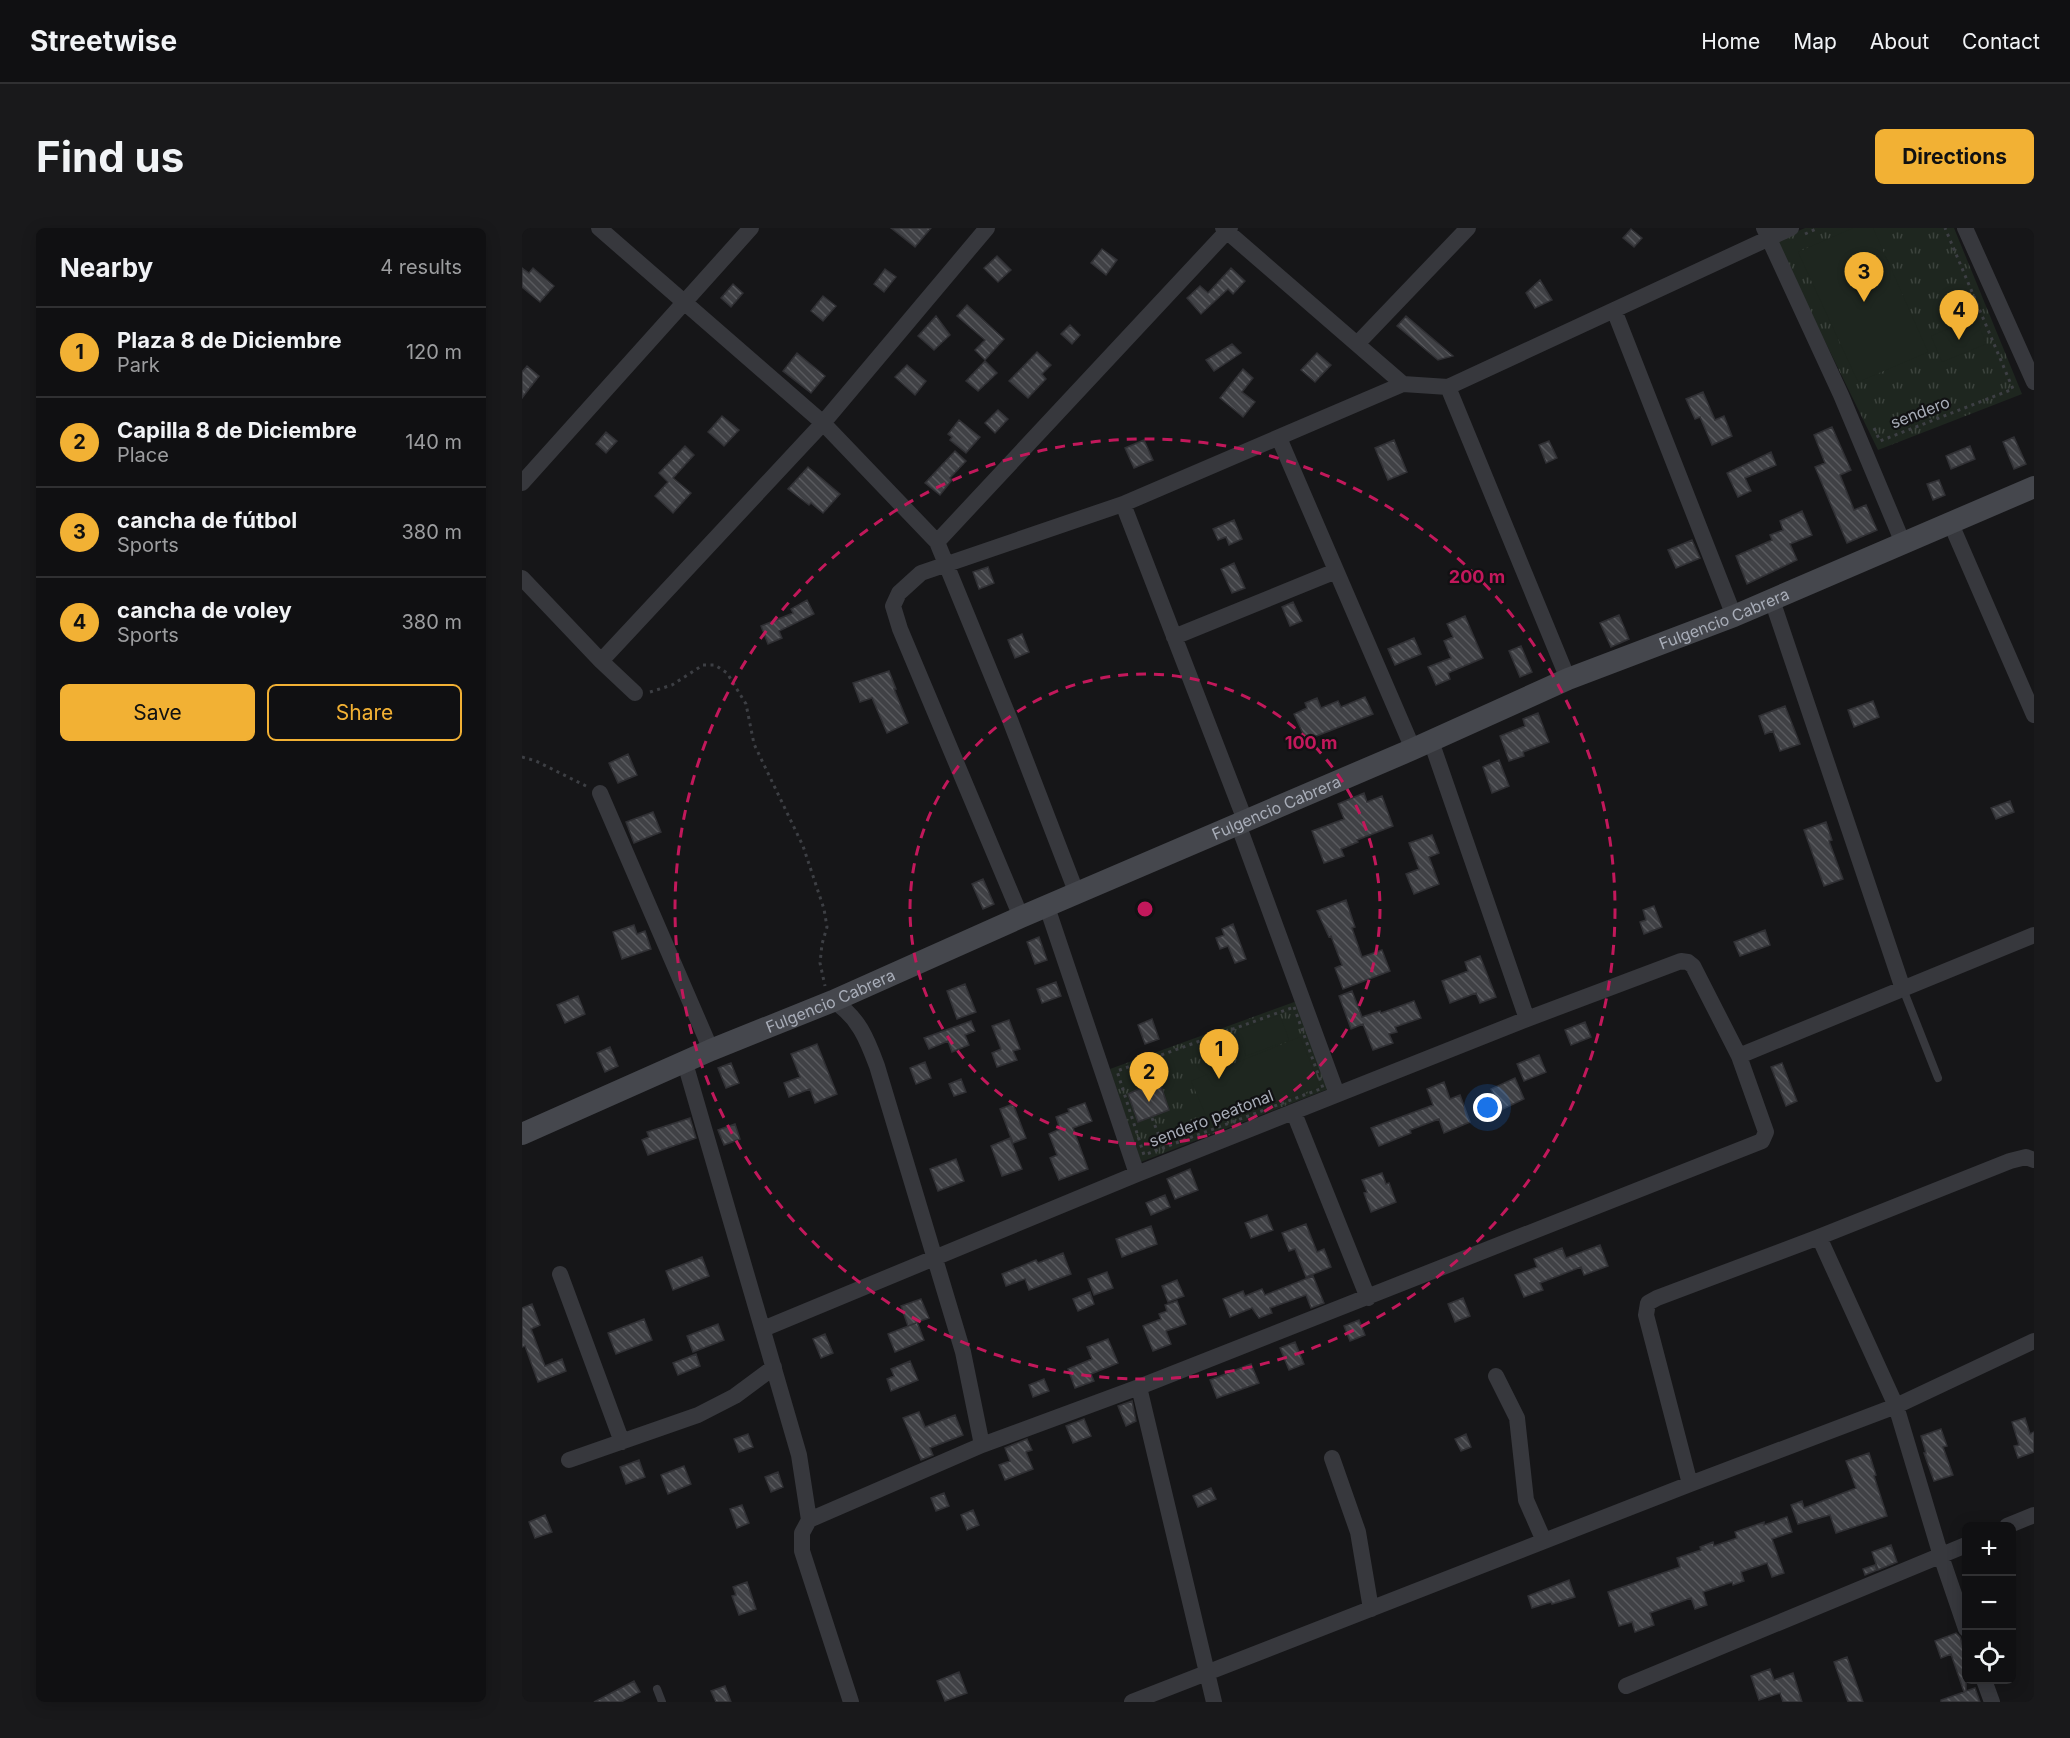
<!DOCTYPE html>
<html lang="en">
<head>
<meta charset="utf-8">
<style>
  :root { --surface:#101012; --page:#19191b; --text:#f1f3f6; --muted:#9c9d9f; --line:#303032; --accent:#f2b134 }
  body { margin:0; font-family:Inter,sans-serif; background:var(--page); color:var(--text) }
  .controls { position:absolute; right:18px; bottom:18px; display:grid; overflow:hidden; border-radius:9px; box-shadow:0 3px 15px #0003 }
  .controls button { width:54px; height:54px; display:grid; place-items:center; padding:0; border:0; border-bottom:2px solid var(--line); background:var(--surface); color:var(--text); font:30px sans-serif }
  .you { position:absolute; left:966px; top:880px; width:21px; height:21px; margin:-15px; border:4px solid #fff; border-radius:50%; background:#1a73e8; box-shadow:0 0 0 9px #1a73e833 }
  .badge { display:grid; place-items:center; width:39px; height:39px; border-radius:50%; background:var(--accent); color:#111; font-size:20px; font-weight:700 }
  .pin { position:absolute; translate:-50% -50px; filter:drop-shadow(0 2px 3px #0008) }
  .pin::after { content:''; position:absolute; top:32px; width:21px; height:18px; background:inherit; clip-path:polygon(0 0,100% 0,50% 100%) }
  .list { margin:0; padding:0; list-style:none }
  h2 { display:flex; justify-content:space-between; align-items:center; height:78px; margin:0; padding:0 24px; font-size:26px }
  h2 small { font-size:20px; font-weight:400; color:var(--muted) }
  .list li { display:grid; grid-template-columns:39px 1fr auto; gap:18px; align-items:center; box-sizing:border-box; height:90px; padding:0 24px; border-top:2px solid var(--line) }
  .list b { display:block; font-size:22px; white-space:nowrap }
  .list p { margin:0; font-size:20px; white-space:nowrap; color:var(--muted) }
  .list em { font-size:20px; font-style:normal; color:var(--muted) }
  .actions { display:flex; gap:12px; padding:18px 24px }
  .actions a { flex:1; padding:14px 0; border:2px solid var(--accent); border-radius:9px; text-align:center; font-size:21px; color:var(--accent) }
  .actions .main { background:var(--accent); color:#111 }
  .icon { flex:none; width:33px; height:33px; fill:none; stroke:currentColor; stroke-width:2; stroke-linecap:round; stroke-linejoin:round }
  .map { position:relative; flex:none; width:1512px; height:1474px; overflow:hidden; border-radius:9px }
  header { display:flex; align-items:center; gap:36px; box-sizing:border-box; height:84px; padding:0 30px; background:var(--surface); border-bottom:2px solid var(--line) }
  header strong { font-size:28px }
  nav { display:flex; gap:33px; margin-inline-start:auto; font-size:21px }
  .intro { display:flex; align-items:center; justify-content:space-between; box-sizing:border-box; height:144px; padding:0 36px }
  h1 { margin:0; font-size:42px }
  .button { padding:15px 27px; border-radius:9px; background:var(--accent); color:#111; font-size:21px; font-weight:700 }
  main { display:flex; gap:36px; padding:0 36px }
  aside { flex:1; background:var(--surface); border-radius:9px; box-shadow:0 3px 15px #0003 }
  .map>svg:first-child { display:block }
  .park { fill:url(#park-tufts) }
  .pitch { fill:#1e261f }
  .building { fill:url(#building-back-hatch); stroke:#303034; stroke-width:1.5 }
  .lines { fill:none; stroke-linecap:round; stroke-linejoin:round }
  .path { stroke:#3d3f44; stroke-width:3; stroke-dasharray:3 4.5; stroke-linecap:butt }
  .service { stroke:#37383d; stroke-width:8 }
  .minor { stroke:#37383d; stroke-width:16 }
  .secondary { stroke:#45474d; stroke-width:22 }
  .ring { fill:none; stroke:#c2185b; stroke-width:3; stroke-dasharray:10 8 }
  .labels { text-anchor:middle; dominant-baseline:central; stroke-width:4.5; stroke-linejoin:round; paint-order:stroke }
  .street-label { font-size:16px; fill:#a8adb8; stroke:#111113 }
  .centre { fill:#c2185b; stroke:#111113; stroke-width:3 }
  .ring-label { font-size:18px; text-anchor:middle; font-weight:bold; fill:#c2185b; stroke:#111113; stroke-width:4.5; stroke-linejoin:round; paint-order:stroke }
</style>
</head>
<body>
<header>
<strong>Streetwise</strong>
<nav><a>Home</a><a>Map</a><a>About</a><a>Contact</a></nav>
</header>
<div class="intro"><h1>Find us</h1><a class="button">Directions</a></div>
<main>
<aside>
<h2>Nearby<small>4 results</small></h2>
<ul class="list">
<li><span class="badge">1</span><div><b>Plaza 8 de Diciembre</b><p>Park</p></div><em>120 m</em></li>
<li><span class="badge">2</span><div><b>Capilla 8 de Diciembre</b><p>Place</p></div><em>140 m</em></li>
<li><span class="badge">3</span><div><b>cancha de fútbol</b><p>Sports</p></div><em>380 m</em></li>
<li><span class="badge">4</span><div><b>cancha de voley</b><p>Sports</p></div><em>380 m</em></li>
</ul>
<div class="actions"><a class="main">Save</a><a>Share</a></div>
</aside>
<div class="map">
<svg width="1512" height="1474" viewBox="0 0 1512 1474">
  <defs>
    <pattern id="park-tufts" width="24" height="20" patternUnits="userSpaceOnUse" patternTransform="scale(1.5)"><rect width="24" height="20" fill="#1e261f"/><path d="M3 7l-1-3M5 7V3M7 7l1-3M15 17l-1-3M17 17v-4M19 17l1-3" fill="none" stroke="#3c433d"/></pattern>
    <pattern id="building-back-hatch" width="6" height="6" patternUnits="userSpaceOnUse" patternTransform="scale(1.5)"><rect width="6" height="6" fill="#404145"/><path d="M-1 5l2 2M0 0l6 6M5-1l2 2" fill="none" stroke="#595a5e"/></pattern>
  </defs>
  <rect width="100%" height="100%" fill="#161618"/>
  <path class="park" d="M1283,0H1432L1500,166L1356,222L1254,13Z
    M775,773L806,861L619,934L588,841Z"/>
  <path class="pitch" d="M1331,0H1351L1406,124L1336,154L1276,24Z
    M1454,89L1464,116L1420,134L1409,108Z
    M758,787L767,812L724,828L715,803Z
    M778,809L798,859L689,899L669,853Z"/>
  <path class="building" d="M369,0H409L393,19Z
    M1109,1L1120,10L1112,19L1101,10Z
    M580,21L595,32L584,47L569,35Z
    M475,28L489,42L476,54L462,40Z
    M0,40L7,45L11,40L32,58L18,74L0,59Z
    M709,40L723,53L711,66L706,61L679,86L665,70L678,58L686,65Z
    M363,41L374,49L362,64L352,56Z
    M1018,52L1030,72L1013,80L1004,65Z
    M211,56L221,65L209,79L199,70Z
    M301,68L314,78L301,93L289,83Z
    M445,77L482,111L463,132L453,122L463,112L435,88Z
    M414,88L428,107L412,122L396,108Z
    M884,88L931,128L916,132L875,98Z
    M548,97L558,107L550,116L539,106Z
    M710,116L719,125L692,143L684,132Z
    M515,124L529,137L520,146L524,151L506,170L487,153Z
    M275,125L303,148L289,165L261,143Z
    M795,125L809,137L793,154L779,142Z
    M463,133L475,145L456,163L444,153Z
    M385,137L404,153L393,167L373,149Z
    M5,138L17,148L0,170V144Z
    M721,141L731,150L720,164L733,174L721,189L698,170Z
    M1181,164L1193,192L1202,188L1210,208L1190,217L1178,189L1173,191L1164,171Z
    M476,182L486,191L473,205L463,195Z
    M200,188L217,202L202,218L186,204Z
    M437,192L458,209L444,225L428,212L430,209L426,206Z
    M1310,199L1329,242L1318,247L1332,282L1344,277L1355,302L1325,315L1293,239L1303,235L1292,207Z
    M84,204L95,213L84,225L74,216Z
    M1492,209L1504,236L1492,241L1481,214Z
    M622,212L631,232L612,240L603,220Z
    M872,212L885,244L866,252L853,220Z
    M1027,213L1035,230L1024,235L1017,217Z
    M163,218L172,227L151,250L169,265L151,285L133,268L146,254L137,245Z
    M1448,218L1453,231L1429,241L1424,228Z
    M433,223L444,233L428,250L430,252L418,267L403,255Z
    M1249,224L1254,237L1223,250L1229,263L1216,269L1205,245Z
    M286,239L318,266L301,285L289,275L287,277L266,261Z
    M1417,252L1423,267L1411,272L1405,256Z
    M1280,283L1290,307L1268,316L1275,332L1225,356L1214,328L1250,312L1248,307L1261,302L1258,293Z
    M712,292L720,311L707,317L704,309L696,312L691,301Z
    M1170,312L1178,330L1154,340L1146,322Z
    M712,335L723,360L710,365L699,341Z
    M466,339L472,355L457,361L451,344Z
    M285,372L292,386L257,403L260,410L246,416L239,398L271,385L269,381Z
    M771,374L780,393L768,398L760,379Z
    M1097,387L1107,411L1089,419L1078,395Z
    M943,388L961,430L926,445L928,451L914,457L906,439L929,430L922,413L931,409L925,396Z
    M500,406L507,424L493,430L486,412Z
    M892,410L899,426L873,437L866,421Z
    M999,418L1010,444L998,449L987,423Z
    M367,443L374,461H372L386,495L365,505L350,470L338,474L331,455Z
    M843,469L851,486L784,512L772,486L785,480L783,475L795,470L799,480L816,473L819,479Z
    M1351,473L1357,489L1332,499L1326,482Z
    M1263,478L1278,516L1258,523L1251,503L1243,506L1237,488Z
    M1016,485L1027,514L1001,524L1002,528L987,533L978,508L1003,498L1001,491Z
    M106,526L115,547L96,555L87,535Z
    M977,532L987,558L970,565L961,539Z
    M842,565L845,574L860,568L871,598L835,612L836,614L819,621L822,628L802,635L790,603L822,591L816,576Z
    M1488,573L1492,584L1474,591L1469,580Z
    M131,584L139,604L112,615L104,594Z
    M1304,594L1310,612L1307,613L1321,651L1302,658L1282,602Z
    M910,607L917,625L907,629L917,656L892,666L884,646L897,641L887,615Z
    M461,651L472,676L461,681L450,656Z
    M824,672L833,699L830,700L840,729L860,722L868,743L821,761L813,740L820,737L809,708L807,709L795,683Z
    M1132,678L1140,699L1122,706L1118,694L1124,692L1121,682Z
    M711,696L724,731L713,735L706,718L698,721L694,710L702,707L700,701Z
    M112,697L115,706L123,703L129,721L100,731L91,704Z
    M1243,702L1248,717L1218,728L1212,714Z
    M517,709L525,732L513,736L505,714Z
    M958,728L974,769L958,775L954,765L928,775L920,753L946,743L943,734Z
    M534,754L539,768L520,775L515,761Z
    M443,756L454,784L435,791L425,763Z
    M830,763L840,789L858,783L859,785L892,773L899,790L873,799L875,804L867,806L871,815L851,822L841,796L829,801L817,768Z
    M56,768L63,786L43,795L35,777Z
    M630,791L637,811L623,816L616,797Z
    M487,792L498,821L491,823L495,832L475,839L470,825L479,821L470,798Z
    M449,793L453,803L443,807L447,817L430,824L426,813L407,821L402,810Z
    M1063,794L1069,809L1049,817L1043,802Z
    M295,816L315,866L293,875L288,861L267,869L262,855L278,849L269,826Z
    M88,819L96,838L83,844L75,825Z
    M1017,827L1024,844L1002,853L995,836Z
    M403,834L409,850L394,856L388,840Z
    M209,835L217,855L204,860L196,840Z
    M1260,835L1275,873L1264,878L1249,839Z
    M993,850L1002,871L979,882L969,861Z
    M439,851L444,864L432,868L427,856Z
    M637,852L647,882L616,894L606,866Z
    M922,854L928,871L938,867L948,894L922,905L917,891L888,902L889,905L857,918L849,900L911,877L905,861Z
    M563,875L570,893L551,900L566,941L537,952L528,930L535,927L527,906L538,901L534,889L547,884L546,881Z
    M491,876L504,910L491,915L478,881Z
    M168,890L174,910L126,927L120,912L127,909L125,904Z
    M213,896L218,911L202,917L196,902Z
    M488,910L500,941L480,948L469,918Z
    M434,931L442,953L416,963L408,941Z
    M668,941L676,962L653,971L645,951Z
    M860,945L864,956L867,955L874,974L849,984L842,965L845,964L840,952Z
    M643,967L648,979L629,987L624,975Z
    M745,987L751,1002L729,1010L723,995Z
    M784,996L795,1024L802,1021L809,1039L784,1049L773,1021L767,1023L760,1005Z
    M629,998L635,1016L600,1029L594,1011Z
    M1078,1017L1086,1038L1062,1047L1059,1039L1018,1055L1021,1062L1002,1069L993,1047L1015,1039L1012,1031L1040,1020L1044,1030Z
    M541,1025L549,1046L507,1062L503,1051L484,1058L480,1046L514,1032L516,1035Z
    M180,1029L187,1048L151,1062L144,1043Z
    M585,1044L591,1060L572,1067L566,1051Z
    M791,1048L802,1075L789,1080L784,1067L748,1080L750,1085L737,1090L730,1080L708,1089L701,1071L721,1063L723,1068L740,1061L743,1067Z
    M655,1052L662,1068L646,1074L640,1058Z
    M568,1064L572,1076L556,1083L551,1071Z
    M941,1070L948,1088L933,1094L926,1076Z
    M399,1071L407,1090L395,1094L402,1112L373,1124L366,1106L394,1095L386,1098L379,1078Z
    M655,1073L664,1096L644,1103L649,1116L631,1123L621,1098L639,1091L637,1086L645,1083L643,1077Z
    M10,1076L18,1097L9,1101L23,1138L40,1131L44,1143L16,1154L3,1118L0,1119V1080Z
    M122,1091L130,1112L94,1126L86,1105Z
    M837,1092L843,1107L828,1113L822,1098Z
    M196,1096L202,1112L171,1124L165,1108Z
    M303,1106L311,1125L299,1130L291,1111Z
    M586,1111L596,1135L569,1146L572,1153L553,1160L546,1141L570,1131L565,1119Z
    M773,1114L782,1136L767,1142L758,1120Z
    M174,1126L178,1138L156,1147L151,1135Z
    M388,1133L396,1152L369,1163L365,1151L372,1148L369,1141Z
    M729,1136L737,1155L695,1170L688,1152Z
    M522,1151L527,1163L511,1169L507,1157Z
    M610,1173L614,1193L604,1198L596,1178Z
    M397,1184L403,1199L433,1187L441,1207L408,1220L411,1227L399,1232L381,1190Z
    M1503,1190L1508,1206L1512,1204V1224L1496,1230L1492,1218L1497,1217L1490,1194Z
    M562,1191L569,1208L551,1215L544,1198Z
    M1419,1201L1425,1218L1421,1219L1431,1247L1412,1253L1402,1225H1404L1399,1208Z
    M226,1206L231,1219L217,1224L212,1211Z
    M944,1206L949,1219L939,1223L933,1211Z
    M505,1211L510,1222L504,1224L511,1241L483,1252L477,1237L488,1233L483,1220Z
    M1347,1225L1354,1247L1352,1248L1365,1288L1314,1305L1308,1287L1276,1296L1269,1277L1280,1273L1282,1280L1334,1260L1324,1233Z
    M117,1232L123,1249L104,1256L98,1239Z
    M162,1238L169,1256L146,1266L139,1247Z
    M256,1244L261,1259L249,1264L243,1249Z
    M689,1260L694,1271L676,1279L671,1268Z
    M422,1265L427,1278L414,1283L409,1270Z
    M220,1277L227,1295L215,1300L208,1281Z
    M451,1282L457,1297L445,1302L439,1287Z
    M23,1287L30,1304L13,1310L7,1294Z
    M1265,1289L1270,1304L1250,1311L1262,1345L1250,1349L1245,1335L1219,1344L1222,1353L1211,1357L1210,1354L1181,1364L1185,1377L1173,1381L1169,1370L1128,1385L1132,1397L1113,1404L1110,1394L1097,1398L1086,1364L1158,1339L1155,1330L1179,1322L1178,1319L1191,1314L1192,1318L1215,1310L1213,1304L1242,1294V1297Z
    M1369,1317L1375,1334L1356,1342L1350,1324Z
    M1353,1337L1355,1342L1343,1347L1341,1341Z
    M1047,1352L1053,1369L1030,1376L1029,1374L1010,1380L1006,1368Z
    M225,1354L234,1381L217,1387L210,1368L214,1367L211,1359Z
    M1434,1405L1438,1409L1444,1429V1463L1453,1460L1458,1474H1419V1472L1442,1464L1429,1426L1419,1430L1413,1413Z
    M1325,1429L1341,1474H1326L1312,1434Z
    M1248,1441L1252,1452L1271,1445L1280,1474H1261L1258,1465L1237,1472L1229,1448Z
    M437,1444L445,1465L423,1473L415,1453Z
    M112,1453L118,1464L99,1474H72Z
    M203,1458L209,1474H194L189,1463Z"/>
  <g class="lines">
    <path class="path" d="M1283,6L1296,0
      M1352,200L1358,213L1491,161L1423,0
      M128,464L150,457L181,437H193L205,445L224,476L232,516L281,618L302,681L305,699L300,716L298,735L303,758
      M0,529L14,533L64,558
      M772,779L801,860L622,927L595,843Z
      M630,890L641,918"/>
    <path class="service" d="M1381,761L1416,850
      M135,1461L140,1474"/>
    <path class="minor" d="M77,0L301,195L415,314L488,492L555,666
      M701,0L881,156L926,159L1269,0
      M1242,0L1319,167L1381,315
      M1443,0L1512,154
      M1092,82L1212,388
      M835,116L946,0
      M926,159L1046,451
      M757,210L891,521
      M0,255L229,0
      M601,276L723,592
      M1429,296L1512,487
      M415,314L708,0
      M0,350L79,433L113,465
      M1250,372L1381,761
      M652,409L814,343
      M79,433L301,195L465,0
      M909,513L1005,791
      M78,565L189,822
      M716,596L815,866
      M525,679L615,946
      M499,689L378,401L371,378L377,365L399,345L601,276L881,156
      M311,773C336,788 345,811 355,838L441,1124L460,1217
      M1217,828L1512,707
      M163,835L277,1227L287,1292
      M772,885L846,1070
      M1297,1009L1488,933L1504,929L1512,932
      M38,1046L100,1214
      M241,1101L615,946L1005,791L1159,733L1166,734L1171,738L1217,828L1244,904L1240,913L617,1159L460,1217L287,1292L280,1305V1323L329,1474
      M974,1148L995,1190L1004,1272L1022,1313
      M617,1159L692,1474
      M810,1230L836,1304L849,1381
      M47,1232L176,1187L213,1168L252,1139
      M1168,1256L1124,1087L1126,1075L1135,1070L1297,1009L1374,1178L1419,1328L1444,1401
      M1485,1298L1512,1287
      M1462,1452L1470,1474
      M1104,1458L1444,1317
      M610,1474L1168,1256L1374,1178L1512,1113"/>
    <path class="secondary" id="s1" d="M0,906L189,822L311,773L499,689L891,521L1046,451L1212,388L1512,259"/>
  </g>
  <g class="ring">
    <circle cx="623" cy="681" r="235"/>
    <circle cx="623" cy="681" r="470"/>
  </g>
  <g class="labels">
    <g class="street-label">
      <text transform="translate(1398 184) rotate(-21)">sendero</text>
      <text stroke="none"><textPath href="#s1" startOffset="1308">Fulgencio Cabrera</textPath></text>
      <text stroke="none"><textPath href="#s1" startOffset="822">Fulgencio Cabrera</textPath></text>
      <text stroke="none"><textPath href="#s1" startOffset="336">Fulgencio Cabrera</textPath></text>
      <text transform="translate(689 890) rotate(-21)">sendero peatonal</text>
    </g>
  </g>
  <circle cx="623" cy="681" r="9" class="centre"/>
  <g class="ring-label">
    <text x="955" y="355">200 m</text>
    <text x="789" y="521">100 m</text>
  </g>
</svg>
<div class="controls">
<button>+</button>
<button>−</button>
<button><svg class="icon" aria-label="locate" viewBox="0 0 24 24"><circle cx="12" cy="12" r="6"/><path d="M12 2v4M12 18v4M2 12h4M18 12h4"/></svg></button>
</div>
<div class="you"></div>
<div class="pin badge" style="left:697px;top:851px">1</div>
<div class="pin badge" style="left:627px;top:874px">2</div>
<div class="pin badge" style="left:1342px;top:74px">3</div>
<div class="pin badge" style="left:1437px;top:112px">4</div>
</div>
</main>
</body>
</html>
